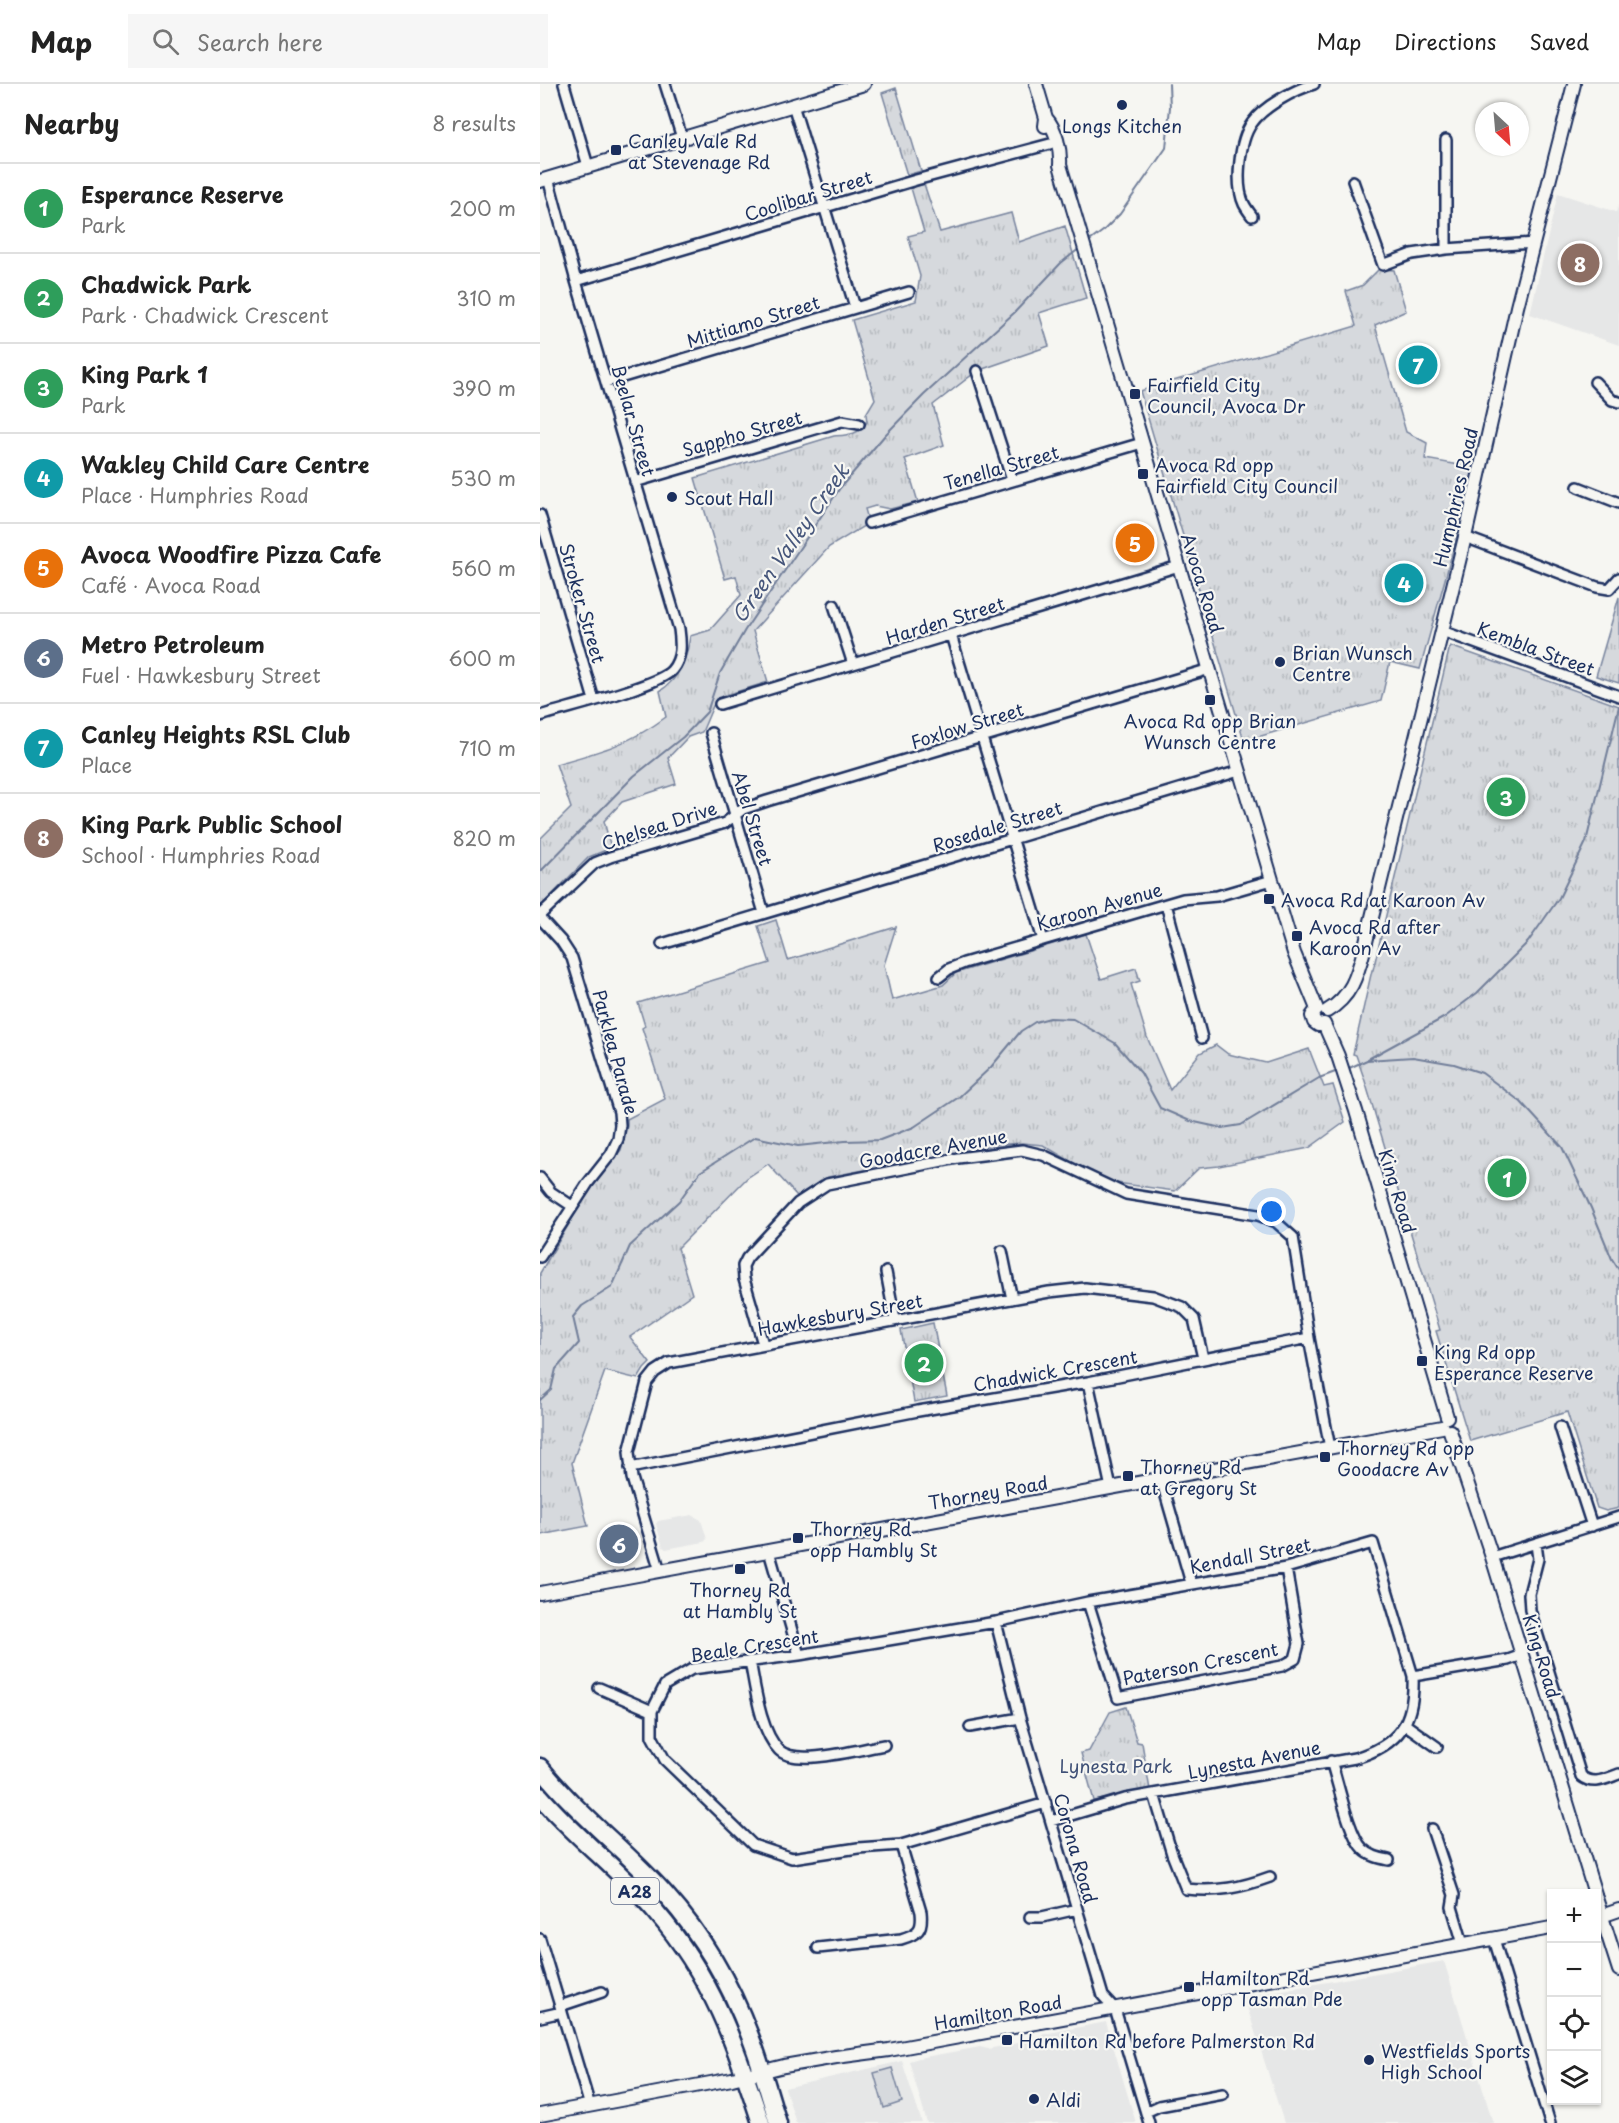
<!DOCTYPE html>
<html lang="en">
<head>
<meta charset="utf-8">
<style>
  :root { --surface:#fff; --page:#f6f6f6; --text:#222; --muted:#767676; --line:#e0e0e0; --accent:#1a73e8 }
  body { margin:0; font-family:"Playpen Sans",sans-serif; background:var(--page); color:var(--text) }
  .controls { position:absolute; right:18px; bottom:18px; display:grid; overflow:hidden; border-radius:0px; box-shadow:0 2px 4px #0004 }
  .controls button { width:54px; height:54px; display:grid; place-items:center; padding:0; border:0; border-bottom:2px solid var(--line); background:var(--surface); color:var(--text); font:30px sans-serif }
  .compass { position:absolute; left:935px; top:18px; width:54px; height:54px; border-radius:50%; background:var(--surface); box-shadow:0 2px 4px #0004; rotate:154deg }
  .you { position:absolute; left:732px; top:1128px; width:21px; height:21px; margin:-15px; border:4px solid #fff; border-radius:50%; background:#1a73e8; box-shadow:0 0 0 9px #1a73e833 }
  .badge { display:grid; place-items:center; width:39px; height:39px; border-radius:50%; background:var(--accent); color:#fff; font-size:20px; font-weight:700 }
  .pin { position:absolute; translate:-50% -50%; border:3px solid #fff; box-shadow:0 2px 6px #0006 }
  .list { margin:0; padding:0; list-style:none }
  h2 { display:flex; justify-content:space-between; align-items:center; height:78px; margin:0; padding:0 24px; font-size:26px }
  h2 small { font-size:20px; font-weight:400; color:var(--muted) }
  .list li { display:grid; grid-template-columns:39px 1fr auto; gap:18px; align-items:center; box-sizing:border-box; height:90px; padding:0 24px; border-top:2px solid var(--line) }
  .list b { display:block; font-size:22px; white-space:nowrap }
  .list p { margin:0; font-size:20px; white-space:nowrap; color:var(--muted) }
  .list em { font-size:20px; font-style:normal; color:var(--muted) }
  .icon { flex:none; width:33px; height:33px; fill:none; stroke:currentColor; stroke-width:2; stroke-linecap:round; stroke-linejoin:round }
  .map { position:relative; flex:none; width:1079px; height:2039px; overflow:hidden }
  header { display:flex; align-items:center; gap:36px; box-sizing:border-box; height:84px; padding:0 30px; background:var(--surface); border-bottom:2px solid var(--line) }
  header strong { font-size:28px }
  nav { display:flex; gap:33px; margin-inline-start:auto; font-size:21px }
  .search { width:420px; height:54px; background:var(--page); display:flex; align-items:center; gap:15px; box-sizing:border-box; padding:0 21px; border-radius:0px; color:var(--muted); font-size:22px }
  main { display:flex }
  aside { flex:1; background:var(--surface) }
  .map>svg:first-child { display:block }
  .built { fill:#e6e7e7 }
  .green { fill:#d6d9dd; stroke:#78849e; stroke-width:1.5 }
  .park { fill:url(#park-tufts); stroke:#78849e; stroke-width:1.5 }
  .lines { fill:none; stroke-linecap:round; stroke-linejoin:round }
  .stream { stroke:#717e99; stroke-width:2 }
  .street-casing { stroke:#1b2f5e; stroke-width:14 }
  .secondary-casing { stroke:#1b2f5e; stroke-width:16 }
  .highway-casing { stroke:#1b2f5e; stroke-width:21 }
  .street { stroke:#f6f6f2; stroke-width:9 }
  .secondary { stroke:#f6f6f2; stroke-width:12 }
  .highway { stroke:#f6f6f2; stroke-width:16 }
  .poi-dot { fill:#1b2f5e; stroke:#f6f6f2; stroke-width:2 }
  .labels { text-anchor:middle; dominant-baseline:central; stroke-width:4.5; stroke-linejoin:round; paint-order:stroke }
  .shield { fill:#f6f6f2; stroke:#5d6b8a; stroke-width:1.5 }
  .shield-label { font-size:16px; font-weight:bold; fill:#1b2f5e }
  .poi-label { font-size:18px; fill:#1b2f5e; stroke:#f6f6f2; text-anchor:start }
  .street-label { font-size:18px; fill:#1b2f5e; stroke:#f6f6f2 }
  .park-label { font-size:18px; fill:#405177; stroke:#f6f6f2 }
  .water-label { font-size:20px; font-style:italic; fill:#46567b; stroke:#f6f6f2 }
</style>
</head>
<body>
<header>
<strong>Map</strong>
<div class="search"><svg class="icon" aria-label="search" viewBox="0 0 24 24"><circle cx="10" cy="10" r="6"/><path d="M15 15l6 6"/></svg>Search here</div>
<nav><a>Map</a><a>Directions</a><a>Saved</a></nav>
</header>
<main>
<aside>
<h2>Nearby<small>8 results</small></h2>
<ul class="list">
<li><span class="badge" style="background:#2e9e5b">1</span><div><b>Esperance Reserve</b><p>Park</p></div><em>200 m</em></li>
<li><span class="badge" style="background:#2e9e5b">2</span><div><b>Chadwick Park</b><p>Park · Chadwick Crescent</p></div><em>310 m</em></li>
<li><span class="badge" style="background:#2e9e5b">3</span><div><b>King Park 1</b><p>Park</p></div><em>390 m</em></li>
<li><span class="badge" style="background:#0f9aa8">4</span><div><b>Wakley Child Care Centre</b><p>Place · Humphries Road</p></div><em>530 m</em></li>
<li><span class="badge" style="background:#e8710a">5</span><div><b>Avoca Woodfire Pizza Cafe</b><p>Café · Avoca Road</p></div><em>560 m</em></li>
<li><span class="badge" style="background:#5c6f8a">6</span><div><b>Metro Petroleum</b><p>Fuel · Hawkesbury Street</p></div><em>600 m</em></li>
<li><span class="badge" style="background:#0f9aa8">7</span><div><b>Canley Heights RSL Club</b><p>Place</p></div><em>710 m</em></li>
<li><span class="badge" style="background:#8d6e63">8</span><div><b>King Park Public School</b><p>School · Humphries Road</p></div><em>820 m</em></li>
</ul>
</aside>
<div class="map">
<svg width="1079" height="2039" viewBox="0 0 1079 2039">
  <defs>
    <pattern id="park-tufts" width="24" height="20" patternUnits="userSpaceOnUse" patternTransform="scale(1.5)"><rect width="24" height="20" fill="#d6d9dd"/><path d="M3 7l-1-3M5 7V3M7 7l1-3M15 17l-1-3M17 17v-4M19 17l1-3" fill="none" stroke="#b7bbc0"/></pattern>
  </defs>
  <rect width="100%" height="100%" fill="#f6f6f2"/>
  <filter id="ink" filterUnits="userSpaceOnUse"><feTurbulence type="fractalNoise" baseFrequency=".0167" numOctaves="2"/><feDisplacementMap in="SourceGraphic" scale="12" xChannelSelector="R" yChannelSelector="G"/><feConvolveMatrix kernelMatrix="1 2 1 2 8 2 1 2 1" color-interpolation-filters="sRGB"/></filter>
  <g filter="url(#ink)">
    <path class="built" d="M1018,109L1076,128L1079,121V261L990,230Z
      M152,1431L161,1436L167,1455L164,1458L126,1465L123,1463L116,1440L118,1437Z
      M904,1877L953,2039H744L704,1913Z
      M566,1938L596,2039H387L369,1977L379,1974L440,1963L448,1965L488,1957L504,1950Z
      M362,1977L382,2039H256L245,2004Z"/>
    <path class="green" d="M352,1984L362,2018L344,2024L334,1989Z"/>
    <path class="park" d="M356,4L381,87L367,91L342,9Z
      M384,100L400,148L471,129L479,158L525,142L546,214L499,229L509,262L437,287L393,321L404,361L365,375L378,418L350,425L335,422L325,425L329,439L289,463L213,547L228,598L183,612L173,622L162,648L148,653L128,674L136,700L82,718L64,737L71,764L49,773L0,823V755L31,724L16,680C59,668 90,660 126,633L120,607C140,594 147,575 150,552L170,546L201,511L196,492L185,495L155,394L294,352C308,351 319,351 327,338L326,330L335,315L312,236L376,217L380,192L368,152L384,148L371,104Z
      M839,185L854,186L866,227L835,241L866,348L887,359L885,375L936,384L880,585L850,578L841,617L704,657L600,307L816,242L806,207L823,201Z
      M1079,513V599L1056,592Z
      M910,562L1079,622V1424L1066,1427L1057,1424L1027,1328L930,1357L896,1247L900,1246L825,997L816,971L813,970L832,886H833Z
      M236,836L248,876L356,843L344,881L352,916L403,901L416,889L546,850L561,895L596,884L600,897L591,900L607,953L630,1006L660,969L676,961L688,970L726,979L769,965L784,1003L793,1001L805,1038L769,1064L679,1082L659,1084L635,1107L569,1098L554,1091L503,1061L482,1059L454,1061L288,1093L257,1112L228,1080L207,1094L138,1164L152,1210L90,1253L110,1279L104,1285L98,1295L65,1287L32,1379L48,1442L0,1451V1189L46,1111L81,1066L87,1042V1035L125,1015L102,944L105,942L98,919L230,879L218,842Z
      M393,1239L407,1312L374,1318L361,1246Z
      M586,1623L597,1658L602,1659L610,1706L554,1717L541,1669L549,1667L570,1628Z"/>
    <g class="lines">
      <path class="stream" d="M547,159L563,147L580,130L626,64L630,23L629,0
        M0,788L94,692L143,653L167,628L180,589L205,546L300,404L345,351L384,311L474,229L521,179L540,164
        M828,975L905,933L937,909L988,858L1019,814L1046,758L1079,622
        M807,985L827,976L873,973L914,980L942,989L981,1018L1022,1063L1051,1124L1072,1175L1079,1186
        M0,1316L11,1306L16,1285L39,1259L33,1233L42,1222L72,1203L90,1162L139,1117L160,1088L215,1053L258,1062L305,1057L340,1056L374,1043L419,1013L451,983L481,947L495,938L510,934L533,935L575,959L601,989L620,1024L650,1037L682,1044L701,1041L779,994L798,987"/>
      <g class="street-casing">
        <path id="street" d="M24,0L48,82
          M125,0L142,54
          M253,21L315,223
          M906,56V165
          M813,97L843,181L872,170L906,165L994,159
          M712,132C709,128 706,124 704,120C695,101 699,57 712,39C724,22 754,6 774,0
          M36,197L376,96L510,60
          M437,287L472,396
          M66,298L369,208
          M1055,298L1072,316L1079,318
          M95,398L302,337L319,340
          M1038,403L1079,419
          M0,431L54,616
          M329,439L602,359
          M925,453L1057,503L1069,505L1079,494
          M294,521L313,580
          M902,547L1079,612
          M411,551L503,856
          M180,620L639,482
          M0,632C25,624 119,602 132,586C142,574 141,560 139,545L36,197L8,94
          M171,649L224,829
          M626,820L662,954
          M0,831L55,779L70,773L185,739L203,725L227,717L670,585
          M0,834L21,857L32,874L79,1028L80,1041L78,1055L71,1070L48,1099L0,1173
          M122,860L699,687
          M399,893L409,885L424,879L626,820L643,815L677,812L732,796
          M0,1094L11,1108L32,1122
          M462,1167L472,1215
          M346,1188L355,1236
          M223,1260L204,1195L203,1182L207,1174L258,1119L287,1100L418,1074L482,1066L503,1071L586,1110L718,1131L736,1138L753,1153L769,1254L790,1364
          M548,1298L571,1404
          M1020,1343L1052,1442
          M90,1384L378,1327L548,1298L769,1254
          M621,1395L651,1499
          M996,1460L998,1475L989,1510L990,1526L1041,1692C1053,1702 1065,1695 1079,1690
          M229,1467L259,1571
          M952,1473L1079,1433
          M120,1487L92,1394L89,1368L107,1298L115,1288L129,1279L509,1208L545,1204L613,1212L642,1223L654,1235L663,1274
          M548,1518L578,1614L742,1582L755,1575L759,1560L746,1484
          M456,1538L480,1634L563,1912L575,1925L609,2039
          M210,1577C215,1602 220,1647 239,1666C256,1683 320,1665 344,1661
          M873,1592L968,1576L982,1571
          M59,1604L112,1627
          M866,1641L897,1663
          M430,1643L480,1634
          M791,1677C798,1698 809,1752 823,1765C830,1772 839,1774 849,1776
          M614,1710L632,1770L646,1805C678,1808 700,1804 730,1793
          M506,1719L361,1761L318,1764L252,1774L213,1761L125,1676L112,1652V1627L125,1601L152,1585L259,1571L456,1538L548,1518L746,1484L833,1459L873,1592C875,1638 859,1661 815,1674L585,1715L511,1737
          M892,1745L914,1811L912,1823L923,1860
          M490,1833H502L537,1825
          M0,1855L50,2022
          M954,1855L1010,2039
          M278,1864L361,1855C378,1850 383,1846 381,1828L361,1761
          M20,1922L62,1908
          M0,1933L22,1928
          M606,2028L619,2022L683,2010"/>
      </g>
      <g class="secondary-casing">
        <path id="secondary" d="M496,0L506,34L505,42
          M506,34C516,45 521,66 520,81L732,796L754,869L777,925
          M0,97L324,0
          M777,925L772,932L774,938L778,941L784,940
          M787,927C811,913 817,892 824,866L925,453L977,223L1034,0
          M784,940L798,972L816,1027L907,1333
          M910,1347L952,1473L1055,1810
          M0,1509L902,1343
          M1056,1814L1079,1886
          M1056,1834L1079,1826
          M0,2031L192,1995L244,1982L296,1973L349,1966L1011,1844"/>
      </g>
      <g class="highway-casing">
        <path id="highway" d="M0,1683C37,1730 86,1766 126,1811C162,1851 191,1901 210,1952C221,1980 229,2010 238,2039
          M0,1712C36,1754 81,1787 116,1828C172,1893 195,1959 221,2039"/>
      </g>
      <use href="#street" class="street"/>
      <use href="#secondary" class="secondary"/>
      <use href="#highway" class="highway"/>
    </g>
  </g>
  <g class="poi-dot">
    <circle cx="582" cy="21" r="6"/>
    <rect x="70" y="60" width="12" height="12" rx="3"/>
    <rect x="589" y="304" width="12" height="12" rx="3"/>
    <rect x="597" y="384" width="12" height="12" rx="3"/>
    <circle cx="132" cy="413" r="6"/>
    <circle cx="740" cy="578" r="6"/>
    <rect x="664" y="610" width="12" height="12" rx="3"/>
    <rect x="723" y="809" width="12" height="12" rx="3"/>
    <rect x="751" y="846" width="12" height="12" rx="3"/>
    <rect x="876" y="1271" width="12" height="12" rx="3"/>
    <rect x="779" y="1367" width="12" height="12" rx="3"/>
    <rect x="582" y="1386" width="12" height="12" rx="3"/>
    <rect x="252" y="1448" width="12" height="12" rx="3"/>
    <rect x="194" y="1479" width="12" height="12" rx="3"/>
    <rect x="643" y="1897" width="12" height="12" rx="3"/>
    <rect x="461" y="1950" width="12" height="12" rx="3"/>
    <circle cx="829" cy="1976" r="6"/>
    <circle cx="494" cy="2015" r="6"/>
  </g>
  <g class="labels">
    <rect class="shield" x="71" y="1794" width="48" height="26" rx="4.5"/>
    <g class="shield-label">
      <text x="95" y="1807">A28</text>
    </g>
    <g class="poi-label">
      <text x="582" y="41" text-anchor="middle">Longs Kitchen</text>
      <text x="88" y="56">Canley Vale Rd<tspan x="88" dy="21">at Stevenage Rd</tspan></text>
      <text x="607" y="300">Fairfield City<tspan x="607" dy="21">Council, Avoca Dr</tspan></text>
      <text x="615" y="380">Avoca Rd opp<tspan x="615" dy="21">Fairfield City Council</tspan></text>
      <text x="144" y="413">Scout Hall</text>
      <text x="752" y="568">Brian Wunsch<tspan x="752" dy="21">Centre</tspan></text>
      <text x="670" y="636" text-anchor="middle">Avoca Rd opp Brian<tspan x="670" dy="21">Wunsch Centre</tspan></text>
      <text x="741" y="815">Avoca Rd at Karoon Av</text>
      <text x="769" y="842">Avoca Rd after<tspan x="769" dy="21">Karoon Av</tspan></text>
      <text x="894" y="1267">King Rd opp<tspan x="894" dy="21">Esperance Reserve</tspan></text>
      <text x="797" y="1363">Thorney Rd opp<tspan x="797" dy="21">Goodacre Av</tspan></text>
      <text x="600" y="1382">Thorney Rd<tspan x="600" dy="21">at Gregory St</tspan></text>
      <text x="270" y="1444">Thorney Rd<tspan x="270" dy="21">opp Hambly St</tspan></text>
      <text x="200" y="1505" text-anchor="middle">Thorney Rd<tspan x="200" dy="21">at Hambly St</tspan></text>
      <text x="661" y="1893">Hamilton Rd<tspan x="661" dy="21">opp Tasman Pde</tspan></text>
      <text x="479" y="1956">Hamilton Rd before Palmerston Rd</text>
      <text x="841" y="1966">Westfields Sports<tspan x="841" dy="21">High School</tspan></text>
      <text x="506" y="2015">Aldi</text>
    </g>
    <g class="street-label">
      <text transform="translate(268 111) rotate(-17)">Coolibar Street</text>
      <text transform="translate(213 237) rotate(-17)">Mittiamo Street</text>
      <text transform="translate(94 336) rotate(74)">Beelar Street</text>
      <text transform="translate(202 349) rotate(-16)">Sappho Street</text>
      <text transform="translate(461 383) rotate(-16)">Tenella Street</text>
      <text transform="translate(915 413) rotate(-77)">Humphries Road</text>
      <text transform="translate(663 499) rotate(73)">Avoca Road</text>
      <text transform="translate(43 519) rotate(74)">Stroker Street</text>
      <text transform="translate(405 536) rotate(-17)">Harden Street</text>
      <text transform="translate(996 564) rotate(20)">Kembla Street</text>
      <text transform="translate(427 641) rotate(-17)">Foxlow Street</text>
      <text transform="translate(213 734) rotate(73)">Abel Street</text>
      <text transform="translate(119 741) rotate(-18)">Chelsea Drive</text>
      <text transform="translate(457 742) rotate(-17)">Rosedale Street</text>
      <text transform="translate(559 822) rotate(-16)">Karoon Avenue</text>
      <text transform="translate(76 968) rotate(75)">Parklea Parade</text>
      <text transform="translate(393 1064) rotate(-10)">Goodacre Avenue</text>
      <text transform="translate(858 1107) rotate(73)">King Road</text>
      <text transform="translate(300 1230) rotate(-10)">Hawkesbury Street</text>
      <text transform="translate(515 1286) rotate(-10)">Chadwick Crescent</text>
      <text transform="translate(448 1408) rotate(-10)">Thorney Road</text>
      <text transform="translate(710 1471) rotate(-11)">Kendall Street</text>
      <text transform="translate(214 1561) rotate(-9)">Beale Crescent</text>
      <text transform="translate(1002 1572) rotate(73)">King Road</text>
      <text transform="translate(660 1579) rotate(-11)">Paterson Crescent</text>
      <text transform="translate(714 1675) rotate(-11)">Lynesta Avenue</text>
      <text transform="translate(536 1764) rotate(74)">Corona Road</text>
      <text transform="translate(458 1928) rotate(-10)">Hamilton Road</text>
    </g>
    <g class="park-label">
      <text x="576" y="1681">Lynesta Park</text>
    </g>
    <g class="water-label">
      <text transform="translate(250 459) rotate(-55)">Green Valley Creek</text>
    </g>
  </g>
</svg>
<div class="controls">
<button>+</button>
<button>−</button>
<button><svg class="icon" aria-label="locate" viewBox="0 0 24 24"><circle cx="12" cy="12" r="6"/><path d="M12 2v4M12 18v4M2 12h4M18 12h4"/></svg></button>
<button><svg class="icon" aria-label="layers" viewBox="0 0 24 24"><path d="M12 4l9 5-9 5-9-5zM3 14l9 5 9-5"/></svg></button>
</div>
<svg class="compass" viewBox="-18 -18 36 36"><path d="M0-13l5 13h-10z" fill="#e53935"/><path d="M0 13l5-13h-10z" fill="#767676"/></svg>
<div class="you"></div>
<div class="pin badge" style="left:967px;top:1094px;background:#2e9e5b">1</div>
<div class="pin badge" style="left:384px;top:1279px;background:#2e9e5b">2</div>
<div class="pin badge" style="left:966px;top:713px;background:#2e9e5b">3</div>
<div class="pin badge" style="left:864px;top:499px;background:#0f9aa8">4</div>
<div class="pin badge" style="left:595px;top:459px;background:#e8710a">5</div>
<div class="pin badge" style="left:79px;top:1460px;background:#5c6f8a">6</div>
<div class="pin badge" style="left:878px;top:281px;background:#0f9aa8">7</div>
<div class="pin badge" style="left:1040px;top:179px;background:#8d6e63">8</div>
</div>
</main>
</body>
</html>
